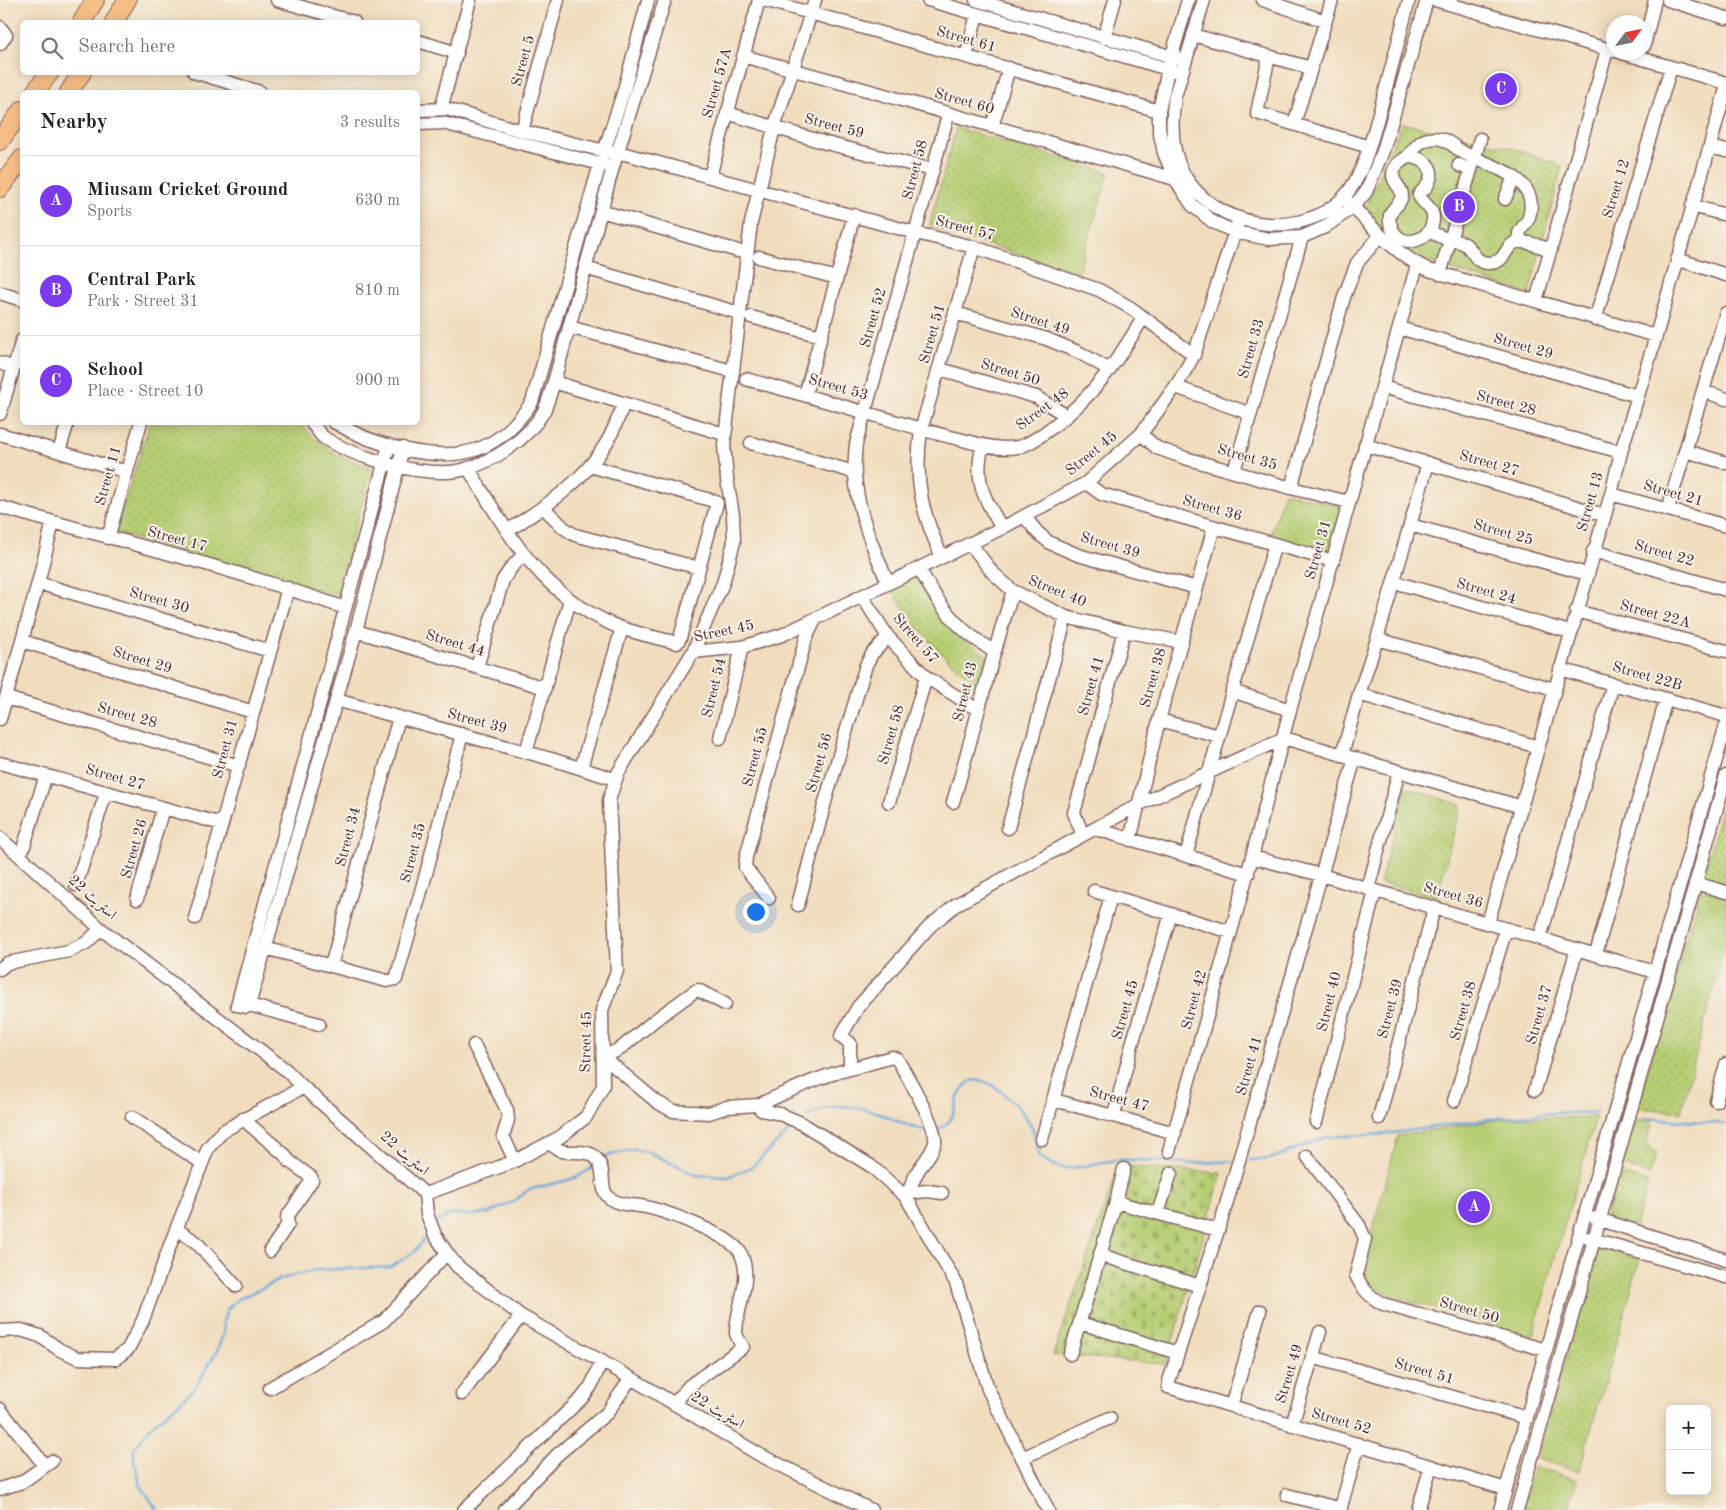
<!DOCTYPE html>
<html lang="en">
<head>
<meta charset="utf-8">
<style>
  :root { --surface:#fff; --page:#f2f2f2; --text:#222; --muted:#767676; --line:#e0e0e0; --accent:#7c3aed }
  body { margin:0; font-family:"Old Standard TT",Amiri,serif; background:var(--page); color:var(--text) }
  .controls { position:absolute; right:15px; bottom:15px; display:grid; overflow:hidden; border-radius:8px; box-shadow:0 2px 12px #0003 }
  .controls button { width:45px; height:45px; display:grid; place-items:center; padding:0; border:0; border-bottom:1px solid var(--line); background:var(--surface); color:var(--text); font:25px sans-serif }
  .compass { position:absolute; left:1606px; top:15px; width:45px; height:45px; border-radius:50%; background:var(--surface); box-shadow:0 2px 12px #0003; rotate:57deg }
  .you { position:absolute; left:755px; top:911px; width:18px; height:18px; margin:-12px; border:4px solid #fff; border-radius:50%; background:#1a73e8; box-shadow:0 0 0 8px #1a73e833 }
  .badge { display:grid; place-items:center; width:32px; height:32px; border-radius:50%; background:var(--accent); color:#fff; font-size:16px; font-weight:700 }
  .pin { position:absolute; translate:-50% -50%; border:2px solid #fff; box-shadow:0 1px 5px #0006 }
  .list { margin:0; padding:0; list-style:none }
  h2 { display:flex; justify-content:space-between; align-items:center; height:65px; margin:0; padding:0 20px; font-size:21px }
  h2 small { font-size:16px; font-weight:400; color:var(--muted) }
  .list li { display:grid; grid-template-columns:32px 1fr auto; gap:15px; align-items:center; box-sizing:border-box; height:90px; padding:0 20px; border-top:1px solid var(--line) }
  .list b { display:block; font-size:19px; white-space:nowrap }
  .list p { margin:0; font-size:16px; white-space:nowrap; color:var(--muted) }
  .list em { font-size:16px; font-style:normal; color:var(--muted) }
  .icon { flex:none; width:28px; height:28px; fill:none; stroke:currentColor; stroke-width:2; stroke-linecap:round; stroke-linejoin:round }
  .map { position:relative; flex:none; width:1726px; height:1510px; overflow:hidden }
  .search { position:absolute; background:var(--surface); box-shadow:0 2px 12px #0003; left:20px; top:20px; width:400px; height:55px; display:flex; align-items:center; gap:12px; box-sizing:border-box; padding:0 18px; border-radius:8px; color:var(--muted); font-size:19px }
  .panel { position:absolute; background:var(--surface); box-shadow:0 2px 12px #0003; left:20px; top:90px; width:400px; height:335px; border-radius:8px }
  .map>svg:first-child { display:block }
  .grass { fill:#b6cd72; stroke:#80764e }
  .cemetery { fill:url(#cemetery-stones); stroke:#80764e }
  .park { fill:url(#park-dots); stroke:#80764e }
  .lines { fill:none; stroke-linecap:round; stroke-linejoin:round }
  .stream { stroke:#68a7db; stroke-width:2.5 }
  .minor-casing { stroke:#84625e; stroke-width:15 }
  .highway-casing { stroke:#84625e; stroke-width:20 }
  .minor { stroke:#fff; stroke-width:12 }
  .highway { stroke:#f6be87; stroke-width:18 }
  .labels { text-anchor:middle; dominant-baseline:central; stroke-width:4; stroke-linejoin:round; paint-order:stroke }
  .street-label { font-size:15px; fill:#4a1f2b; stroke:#f7f3e8 }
</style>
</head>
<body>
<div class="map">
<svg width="1726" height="1510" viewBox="0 0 1726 1510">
  <defs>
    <pattern id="cemetery-stones" width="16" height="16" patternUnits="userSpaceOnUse" patternTransform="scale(1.25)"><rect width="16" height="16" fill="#b6cd72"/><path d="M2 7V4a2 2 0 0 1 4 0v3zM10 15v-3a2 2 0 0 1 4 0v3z" fill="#9eb063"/></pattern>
    <pattern id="park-dots" width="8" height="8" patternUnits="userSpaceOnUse" patternTransform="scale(1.25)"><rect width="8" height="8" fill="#b6cd72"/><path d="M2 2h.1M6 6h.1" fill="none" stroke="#9eb063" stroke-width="1.8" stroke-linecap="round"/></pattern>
  </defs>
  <rect width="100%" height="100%" fill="#f7f3e8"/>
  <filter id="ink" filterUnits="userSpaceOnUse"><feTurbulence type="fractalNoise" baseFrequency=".02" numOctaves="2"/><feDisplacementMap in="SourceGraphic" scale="10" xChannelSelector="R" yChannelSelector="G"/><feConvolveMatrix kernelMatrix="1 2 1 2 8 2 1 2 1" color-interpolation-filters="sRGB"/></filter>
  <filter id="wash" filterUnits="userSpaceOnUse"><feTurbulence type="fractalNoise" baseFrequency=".0096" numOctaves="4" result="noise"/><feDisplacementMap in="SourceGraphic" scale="20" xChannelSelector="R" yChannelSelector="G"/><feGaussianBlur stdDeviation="1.12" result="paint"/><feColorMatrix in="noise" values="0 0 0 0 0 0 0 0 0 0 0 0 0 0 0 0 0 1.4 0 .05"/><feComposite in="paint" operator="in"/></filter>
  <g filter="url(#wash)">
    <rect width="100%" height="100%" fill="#f1ddbe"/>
    <path class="grass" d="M1596,1117L1532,1337L1390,1295L1359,1279L1398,1136L1507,1118Z"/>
    <path class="cemetery" d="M1119,1166L1222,1173L1166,1364L1053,1355Z"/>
    <path class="park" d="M1402,123L1516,149L1562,166L1529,294L1413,257L1386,236L1364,210Z
      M956,128L1109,172L1078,273L929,226Z
      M150,423H300L313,437L337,455L372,468L336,595L115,533Z
      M1284,492L1343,507L1330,554L1270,537Z
      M914,577L941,616L954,630L988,657L976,682C939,656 916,628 892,590Z
      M1406,787L1461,805L1437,897L1380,883Z
      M1726,793V887L1702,880Z
      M1701,888L1726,897V941L1681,1112L1637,1108Z
      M1634,1119L1653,1121L1647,1142L1649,1148L1657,1152L1650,1175L1620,1165Z
      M1618,1173L1648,1182L1635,1227L1605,1218Z
      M1597,1246L1640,1259L1579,1472L1537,1458Z
      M1534,1467L1577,1481L1568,1510H1522Z"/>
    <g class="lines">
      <path class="stream" d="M806,1117C832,1101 862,1105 888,1117C901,1123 913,1129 928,1130
        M1644,1118L1726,1124
        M936,1130C962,1120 950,1099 967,1084C985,1068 1022,1109 1030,1124C1036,1134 1036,1146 1040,1157C1048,1162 1055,1167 1064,1168C1081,1169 1100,1161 1117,1160C1139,1159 1161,1162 1183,1163C1199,1164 1216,1162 1232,1161
        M602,1160L607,1156L618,1153L634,1150L648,1152L697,1175L728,1177L752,1167L795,1125
        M1250,1160L1270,1159L1327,1137L1387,1134L1488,1119L1554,1113H1596
        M436,1224L447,1216L456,1214L475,1215L489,1213L515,1201L528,1190L568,1180L581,1175L596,1165
        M157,1510L141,1486L134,1461V1449L150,1427L178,1404L195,1387L217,1351L224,1332L223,1322L227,1309L237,1300L281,1279L316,1270L391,1267L414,1252L426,1237"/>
    </g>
  </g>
  <g filter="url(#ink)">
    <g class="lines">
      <g class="minor-casing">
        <path id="minor" d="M277,0L354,22
          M764,0L1159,111
          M928,0L1175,71
          M976,0L1180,59
          M1188,0L1168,69L1159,111V129L1164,153L1175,179L1192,205L1213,222L1235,232L1269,239L1302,237L1325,227L1353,207L1366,192L1383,151L1427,0
          M1204,0L1175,96C1171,121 1171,150 1183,173C1213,228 1300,243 1344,197C1362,178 1371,142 1378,117C1389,78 1399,39 1409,0
          M1263,0L1325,21
          M1435,0L1614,51
          M1668,0L1726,18
          M0,27L6,35L0,44
          M1193,35L1311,68
          M1104,38L1115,0
          M418,41L457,53
          M1644,46L1655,0
          M1619,52L1726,83
          M743,56L874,92L1175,179
          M1269,56L1257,113L1369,147
          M966,57L977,14
          M194,72L260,92
          M441,109L470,0
          M418,110L447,109L522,131L605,151L618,152L916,233L974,247L1099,290L1131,308L1194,355
          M727,113L826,143L933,170
          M418,124L443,123L608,166
          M1294,124L1332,0
          M992,127L1009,68
          M522,131L558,0
          M1710,147L1726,151
          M1408,157C1422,157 1436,166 1429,182C1427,188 1422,190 1419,195C1421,203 1432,206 1433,216C1435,239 1403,252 1392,229C1383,209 1401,208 1402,195C1402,188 1393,183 1393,175C1393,166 1400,162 1406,158C1414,151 1417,141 1429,139C1445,135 1453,147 1466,154C1491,167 1541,177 1529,217C1527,223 1522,227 1519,233L1521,242
          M1459,165L1471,170
          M710,176L759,0
          M1505,199L1514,177
          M1347,201C1375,229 1393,253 1429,270L1656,336
          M1692,206L1726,215
          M601,211L738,251
          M1429,231C1436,235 1443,238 1451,240C1456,242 1462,241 1466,245C1475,252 1474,263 1489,263C1507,263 1504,246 1516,242C1526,240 1541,247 1551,250
          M759,257L837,278
          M1677,259L1726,275
          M1417,265L1290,710L1252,857L1321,875L1655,972
          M585,268L739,313
          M1440,274L1480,139
          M0,293L22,300
          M1536,301L1607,50
          M955,313L1047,339L1080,353L1110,370
          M751,317L821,336
          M1595,320L1671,67
          M569,327L732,371
          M1399,328L1638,396
          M0,363L14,368
          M940,369L1036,397L1067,416
          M746,379C782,389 819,399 856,410C889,419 921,430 955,438C975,443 1000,452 1022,446C1033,442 1042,435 1051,428C1092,399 1118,360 1143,318
          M554,382L724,434
          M1176,387L1251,414
          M1382,387L1621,452
          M1703,391L1726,399
          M805,395L854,215
          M0,414L22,340
          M311,422C315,427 319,433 323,437C337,447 356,454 372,459C396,468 437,476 462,470C494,462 528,439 544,411C548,402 551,391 554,382L613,167L665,0
          M334,422C370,444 436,464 478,449C502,440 518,422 532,402L600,164L624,90L648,0
          M0,434L127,472
          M1141,434L1157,448L1185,458L1291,488L1349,502
          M751,443L854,472
          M389,445L309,744L237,1005L246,1007L249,1005L356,631L403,448
          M983,445C973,480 984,499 1002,528
          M1365,445L1604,515
          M59,451L68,422
          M1686,451L1726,463
          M468,468C509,534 536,589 611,624C632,633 655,637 677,643L680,638L717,503L714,501L590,466
          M1234,471L1302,237
          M1086,483L1101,494L1333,561
          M1291,488L1344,297L1357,263L1380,236
          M1611,494L1726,526
          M0,507C115,540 232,568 345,608
          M543,507L564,528L575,535L699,568
          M1668,509L1726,313
          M1024,516L1038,533L1050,543L1078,555L1197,588
          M1410,525L1587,574
          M507,531C545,507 584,482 607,442C614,430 619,416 624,403
          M108,538L141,422
          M970,543L992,572L1013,591L1066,617L1124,631L1182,642
          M1593,551L1726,590
          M942,557C921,511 914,480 921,430L974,247
          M919,568C931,590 943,611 962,628C971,637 983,644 993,651
          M1394,582L1570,632
          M38,583L270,651
          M888,583C873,548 858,514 855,475C854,465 855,454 856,444L948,115
          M862,596L888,637L926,677L978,710
          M1576,611L1726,651
          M356,631L545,688
          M1377,639L1554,689
          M22,641L253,712
          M693,652L723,583L734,542L733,515L727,479L724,445L751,223L774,128L815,0
          M477,667L503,580L511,568L524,554
          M1560,669L1726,716
          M1232,691L1290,710
          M1359,694L1538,747
          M6,698L239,766
          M336,700L551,759L608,777
          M0,719L38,583L53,522
          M1159,720L1219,736
          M720,738L742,647
          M526,752L570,600
          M1342,755L1359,694L1377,639L1428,463
          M0,763L222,824
          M581,768L622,628
          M889,802L926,677
          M953,802C974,732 990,661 1013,591
          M1008,828L1066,617
          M1096,829L1248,874
          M1083,835L1074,813L1124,631
          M0,838L101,929L286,1070L303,1087L425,1194L427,1214L435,1235L447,1253L457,1266L521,1316L631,1378L760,1455L871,1510
          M1130,840L1159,720L1214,527
          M23,849L46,775
          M1186,856L1209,772L1275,544
          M1695,883L1726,892
          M76,885L106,793
          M1368,889L1399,771
          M1094,891L1231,932
          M769,898L745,867L746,857L806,638L815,620
          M137,899L163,808
          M798,905L825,802L866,665L872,654L888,637
          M195,918L222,824L288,588
          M1488,923L1611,494L1621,452L1656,336L1726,89
          M1540,938L1613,684
          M265,948L387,981L396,979L426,874L462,734
          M1596,954L1666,699
          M331,966L399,717
          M0,969L7,963L69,951L86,943L101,929
          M725,1004L698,990L695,991L655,1020L620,1049L603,1057L657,1102L673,1111L709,1113L727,1107L758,1105
          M249,1005L319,1024
          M474,1045L507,1110L508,1120L503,1136L515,1161
          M850,1069L892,1057L897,1059C906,1074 938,1127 935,1143C932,1153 925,1161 919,1169C914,1178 910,1188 906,1197
          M1535,1090L1577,949
          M1054,1100L1175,1133
          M1454,1101L1506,929
          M1716,1101L1726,1064
          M1114,1115L1133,1041L1171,914
          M132,1117L202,1163
          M1379,1118L1434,908
          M243,1119L285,1155L289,1161L311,1177L312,1180L287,1217L288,1224L270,1251
          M1316,1122L1375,891
          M1042,1139L1111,896
          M549,1143C553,1146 557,1149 562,1151C572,1154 587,1149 595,1157C611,1174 592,1195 620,1203C630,1206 641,1205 650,1208C670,1213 733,1236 741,1254C753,1281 736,1306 736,1333C737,1338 740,1342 743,1347L689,1386L674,1404
          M1169,1151L1252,857
          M1307,1156L1359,1225L1365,1239L1356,1275C1362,1289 1370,1297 1383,1304L1546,1350
          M908,1193L928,1191L942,1193
          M425,1194L513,1162L560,1137L586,1117L603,1086L602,1010L617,971L609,800L618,773L693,652L742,647L782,635L1002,528L1086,483L1141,434L1178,383L1194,355L1239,219
          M1116,1202L1218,1230
          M1158,1213L1171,1173
          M1595,1218L1726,1260
          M176,1229L196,1242L236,1286
          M1589,1238L1726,1277
          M1100,1255L1200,1286
          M1080,1323L1178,1353
          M0,1331L21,1330L40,1336L60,1350L78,1358L115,1359L128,1349L143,1320L172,1240L208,1148L223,1131L303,1087
          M1070,1354L1116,1202L1124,1169
          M1312,1357L1527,1418
          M1169,1381L1224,1212L1355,758
          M1168,1387L1506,1489
          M270,1388L384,1321L447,1253
          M462,1394L521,1316
          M1231,1406L1260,1311
          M0,1409L45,1466
          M1292,1425L1320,1332
          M1022,1458L1110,1418
          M0,1489L22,1482L52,1461
          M1287,1495L1341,1509
          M464,1510L582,1398L591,1386L602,1361
          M505,1510L557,1455L607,1413L631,1378
          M1048,1510L988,1389L956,1283L906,1197L871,1166L801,1123L780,1114L761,1110L758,1105C788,1092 817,1077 850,1069V1043L841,1036L858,1007L930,926L957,904L1138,805L1284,738L1522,807
          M1340,1510L1359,1444
          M1418,1510L1431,1466
          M1500,1510L1726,725
          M1517,1510L1726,776"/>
      </g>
      <g class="highway-casing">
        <path id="highway" d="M82,22L95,0
          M114,22L127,0
          M35,92L50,72
          M69,92L82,72
          M0,141L22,110
          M0,188L22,159"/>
      </g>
      <use href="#minor" class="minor"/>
      <use href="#highway" class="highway"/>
    </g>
  </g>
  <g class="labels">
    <g class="street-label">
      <text transform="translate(966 40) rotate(16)">Street 61</text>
      <text transform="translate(524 61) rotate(-75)">Street 5</text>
      <text transform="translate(718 83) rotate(-74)">Street 57A</text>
      <text transform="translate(964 102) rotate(16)">Street 60</text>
      <text transform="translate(834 127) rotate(15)">Street 59</text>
      <text transform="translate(916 170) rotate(-75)">Street 58</text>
      <text transform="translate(1617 189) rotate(-73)">Street 12</text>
      <text transform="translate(965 229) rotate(15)">Street 57</text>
      <text transform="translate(874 318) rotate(-74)">Street 52</text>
      <text transform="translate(1040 322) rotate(18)">Street 49</text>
      <text transform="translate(933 334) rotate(-74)">Street 51</text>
      <text transform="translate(1523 347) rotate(16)">Street 29</text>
      <text transform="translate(1252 349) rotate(-74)">Street 33</text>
      <text transform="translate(1010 373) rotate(17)">Street 50</text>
      <text transform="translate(838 388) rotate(16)">Street 53</text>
      <text transform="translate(1506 404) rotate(15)">Street 28</text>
      <text transform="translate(1043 410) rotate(-36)">Street 48</text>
      <text transform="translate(1092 454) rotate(-39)">Street 45</text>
      <text transform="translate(1247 458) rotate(16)">Street 35</text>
      <text transform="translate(1489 464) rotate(16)">Street 27</text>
      <text transform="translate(109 476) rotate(-74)">Street 11</text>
      <text transform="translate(1673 494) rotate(16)">Street 21</text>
      <text transform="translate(1591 502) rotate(-74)">Street 13</text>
      <text transform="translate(1212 509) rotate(16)">Street 36</text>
      <text transform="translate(1503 533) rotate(16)">Street 25</text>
      <text transform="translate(177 540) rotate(15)">Street 17</text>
      <text transform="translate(1110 546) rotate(16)">Street 39</text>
      <text transform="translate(1319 550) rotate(-74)">Street 31</text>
      <text transform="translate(1664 554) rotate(16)">Street 22</text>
      <text transform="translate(1057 592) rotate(22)">Street 40</text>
      <text transform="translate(1486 592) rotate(16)">Street 24</text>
      <text transform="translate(159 601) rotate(16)">Street 30</text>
      <text transform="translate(1655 615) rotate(15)">Street 22A</text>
      <text transform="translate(724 632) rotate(-12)">Street 45</text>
      <text transform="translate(915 639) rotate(49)">Street 57</text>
      <text transform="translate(455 644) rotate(17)">Street 44</text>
      <text transform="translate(142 661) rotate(17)">Street 29</text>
      <text transform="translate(1647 677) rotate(16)">Street 22B</text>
      <text transform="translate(1154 678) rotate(-74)">Street 38</text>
      <text transform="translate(1092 686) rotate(-74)">Street 41</text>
      <text transform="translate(715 688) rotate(-76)">Street 54</text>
      <text transform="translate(966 692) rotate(-76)">Street 43</text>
      <text transform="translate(127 716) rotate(16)">Street 28</text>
      <text transform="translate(477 722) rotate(15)">Street 39</text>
      <text transform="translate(892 735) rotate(-74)">Street 58</text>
      <text transform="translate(226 749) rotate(-75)">Street 31</text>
      <text transform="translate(756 757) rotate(-75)">Street 55</text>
      <text transform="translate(820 763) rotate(-74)">Street 56</text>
      <text transform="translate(115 778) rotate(16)">Street 27</text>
      <text transform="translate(349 837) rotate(-75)">Street 34</text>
      <text transform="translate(135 849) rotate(-74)">Street 26</text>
      <text transform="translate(414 853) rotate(-75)">Street 35</text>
      <text transform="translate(1453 896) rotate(16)">Street 36</text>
      <text transform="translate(92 898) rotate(42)">اسٹریٹ 22</text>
      <text transform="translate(1195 1000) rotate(-75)">Street 42</text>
      <text transform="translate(1330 1002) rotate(-76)">Street 40</text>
      <text transform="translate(1391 1009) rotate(-75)">Street 39</text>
      <text transform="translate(1126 1010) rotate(-74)">Street 45</text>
      <text transform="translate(1464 1011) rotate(-74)">Street 38</text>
      <text transform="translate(1540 1015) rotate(-74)">Street 37</text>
      <text transform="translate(587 1042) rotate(-89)">Street 45</text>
      <text transform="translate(1250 1066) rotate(-74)">Street 41</text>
      <text transform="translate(1119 1100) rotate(15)">Street 47</text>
      <text transform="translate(404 1154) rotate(41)">اسٹریٹ 22</text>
      <text transform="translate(1469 1311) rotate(16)">Street 50</text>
      <text transform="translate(1424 1372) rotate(16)">Street 51</text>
      <text transform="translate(1290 1374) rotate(-73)">Street 49</text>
      <text transform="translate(717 1411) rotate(31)">اسٹریٹ 22</text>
      <text transform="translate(1341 1422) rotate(16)">Street 52</text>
    </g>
  </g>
</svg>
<div class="controls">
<button>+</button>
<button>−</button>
</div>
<svg class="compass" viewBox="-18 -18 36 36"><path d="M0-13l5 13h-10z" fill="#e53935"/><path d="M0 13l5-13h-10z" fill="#767676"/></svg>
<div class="you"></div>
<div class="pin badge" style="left:1474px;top:1207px">A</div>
<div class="pin badge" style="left:1459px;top:207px">B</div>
<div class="pin badge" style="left:1501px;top:89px">C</div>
<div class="search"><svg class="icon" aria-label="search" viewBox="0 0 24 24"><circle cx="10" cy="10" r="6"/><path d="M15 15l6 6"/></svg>Search here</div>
<section class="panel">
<h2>Nearby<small>3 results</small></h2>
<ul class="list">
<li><span class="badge">A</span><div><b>Miusam Cricket Ground</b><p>Sports</p></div><em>630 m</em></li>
<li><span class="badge">B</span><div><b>Central Park</b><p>Park · Street 31</p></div><em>810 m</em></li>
<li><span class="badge">C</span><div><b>School</b><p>Place · Street 10</p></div><em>900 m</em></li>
</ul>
</section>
</div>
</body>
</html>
